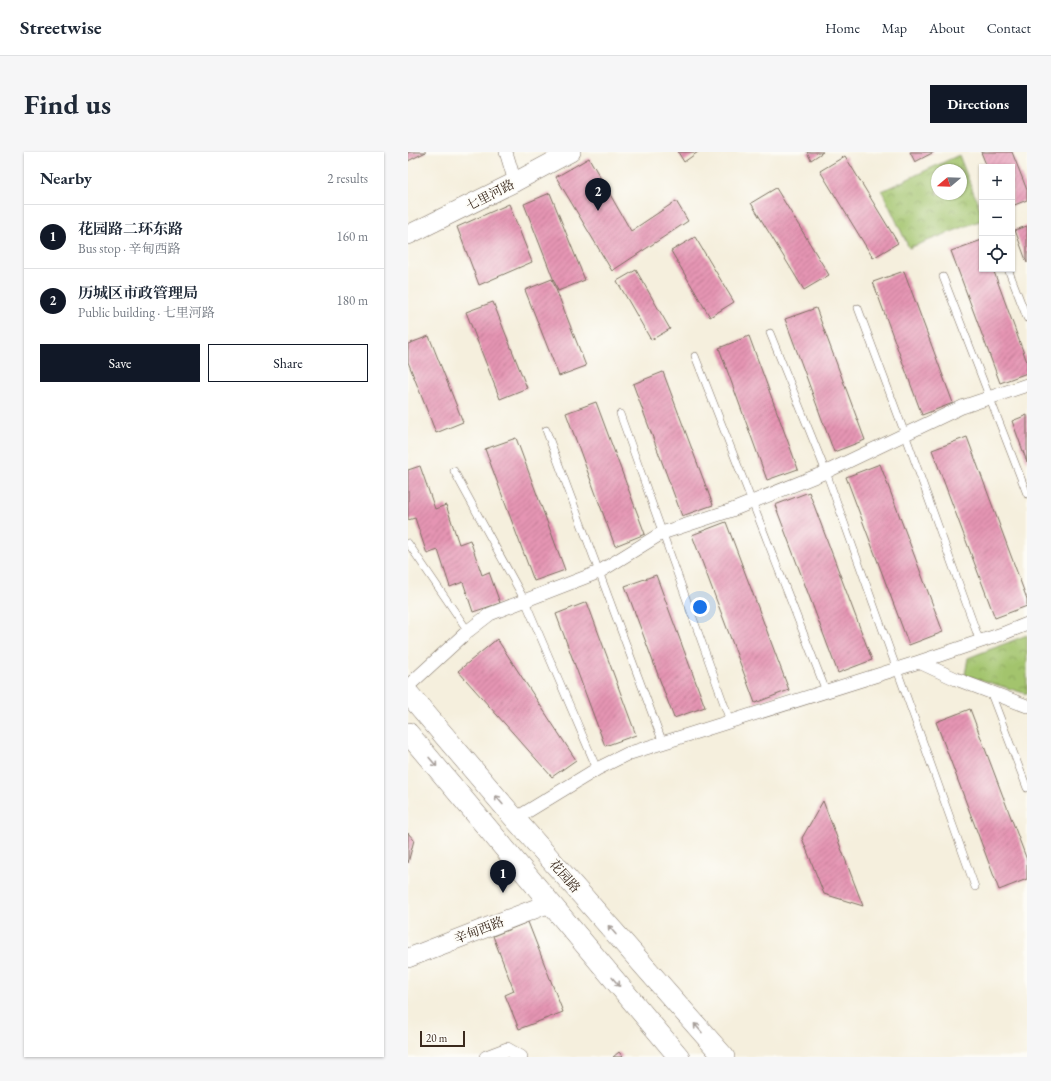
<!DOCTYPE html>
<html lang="en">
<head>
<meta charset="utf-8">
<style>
  :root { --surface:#fff; --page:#f6f6f7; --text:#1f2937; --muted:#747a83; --line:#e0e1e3; --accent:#111827 }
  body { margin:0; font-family:"EB Garamond","Noto Serif SC",serif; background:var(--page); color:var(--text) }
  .controls { position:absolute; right:12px; top:12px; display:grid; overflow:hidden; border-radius:0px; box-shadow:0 1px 3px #0004 }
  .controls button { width:36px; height:36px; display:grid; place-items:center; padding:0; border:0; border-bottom:1px solid var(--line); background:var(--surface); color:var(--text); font:20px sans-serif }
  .compass { position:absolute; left:523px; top:12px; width:36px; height:36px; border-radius:50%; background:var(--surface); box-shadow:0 1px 3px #0004; rotate:251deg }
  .scale { position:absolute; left:12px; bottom:10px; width:45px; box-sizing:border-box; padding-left:4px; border:2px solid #3b2a1e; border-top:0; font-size:11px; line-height:14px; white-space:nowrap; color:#3b2a1e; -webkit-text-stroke:3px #fdfcf7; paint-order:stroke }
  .you { position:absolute; left:292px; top:455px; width:14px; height:14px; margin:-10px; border:3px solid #fff; border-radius:50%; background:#1a73e8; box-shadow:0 0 0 6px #1a73e833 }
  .badge { display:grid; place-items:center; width:26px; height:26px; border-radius:50%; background:var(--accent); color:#fff; font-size:13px; font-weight:700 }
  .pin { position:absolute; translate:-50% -33px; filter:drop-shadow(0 1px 2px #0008) }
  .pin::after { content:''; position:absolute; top:21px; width:14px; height:12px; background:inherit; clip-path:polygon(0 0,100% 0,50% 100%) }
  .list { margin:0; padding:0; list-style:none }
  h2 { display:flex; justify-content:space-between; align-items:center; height:52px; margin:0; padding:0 16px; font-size:17px }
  h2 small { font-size:13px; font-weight:400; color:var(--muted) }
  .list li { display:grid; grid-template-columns:26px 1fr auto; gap:12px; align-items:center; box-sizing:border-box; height:64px; padding:0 16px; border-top:1px solid var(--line) }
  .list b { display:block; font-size:15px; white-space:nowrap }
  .list p { margin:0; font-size:13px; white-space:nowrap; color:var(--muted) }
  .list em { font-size:13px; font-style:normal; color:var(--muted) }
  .actions { display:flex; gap:8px; padding:12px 16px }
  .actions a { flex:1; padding:9px 0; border:1px solid var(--accent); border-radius:0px; text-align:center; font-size:14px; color:var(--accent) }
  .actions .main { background:var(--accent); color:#fff }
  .icon { flex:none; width:22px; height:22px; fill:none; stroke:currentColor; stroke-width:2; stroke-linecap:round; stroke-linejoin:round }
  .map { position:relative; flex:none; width:619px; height:905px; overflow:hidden; border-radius:0px }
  header { display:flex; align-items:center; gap:24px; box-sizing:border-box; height:56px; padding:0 20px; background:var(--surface); border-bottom:1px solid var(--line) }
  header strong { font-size:19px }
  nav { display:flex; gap:22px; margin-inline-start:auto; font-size:14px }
  .intro { display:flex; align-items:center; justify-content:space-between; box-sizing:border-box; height:96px; padding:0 24px }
  h1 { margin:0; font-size:28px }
  .button { padding:10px 18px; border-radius:0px; background:var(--accent); color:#fff; font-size:14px; font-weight:700 }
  main { display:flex; gap:24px; padding:0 24px }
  aside { flex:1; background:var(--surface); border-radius:0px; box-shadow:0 1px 3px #0004 }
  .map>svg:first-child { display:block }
  .park { fill:url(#park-crowns); stroke:#6f7746; fill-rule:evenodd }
  .building { fill:url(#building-hatch) }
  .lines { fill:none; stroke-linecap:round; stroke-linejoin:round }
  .lane-casing { stroke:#7c6f61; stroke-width:8 }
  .street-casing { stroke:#7c6f61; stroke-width:14 }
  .secondary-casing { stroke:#7c6f61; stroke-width:20 }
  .primary-casing { stroke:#7c6f61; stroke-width:22 }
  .lane { stroke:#fff; stroke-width:7 }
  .street { stroke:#fff; stroke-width:13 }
  .secondary { stroke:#fff; stroke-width:19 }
  .primary { stroke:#fff; stroke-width:21 }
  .oneway { stroke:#a79f9a }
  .labels { text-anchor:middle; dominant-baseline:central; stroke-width:4; stroke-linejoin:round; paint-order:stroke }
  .street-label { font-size:13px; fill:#3b2a1e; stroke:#fdfcf7 }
</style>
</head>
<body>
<header>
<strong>Streetwise</strong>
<nav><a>Home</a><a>Map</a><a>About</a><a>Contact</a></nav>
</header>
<div class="intro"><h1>Find us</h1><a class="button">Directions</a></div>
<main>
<aside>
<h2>Nearby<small>2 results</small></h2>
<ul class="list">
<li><span class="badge">1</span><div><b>花园路二环东路</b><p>Bus stop · 辛甸西路</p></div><em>160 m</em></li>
<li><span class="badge">2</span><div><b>历城区市政管理局</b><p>Public building · 七里河路</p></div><em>180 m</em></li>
</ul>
<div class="actions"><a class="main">Save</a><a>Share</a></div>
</aside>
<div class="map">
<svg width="619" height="905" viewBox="0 0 619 905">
  <defs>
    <pattern id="park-crowns" width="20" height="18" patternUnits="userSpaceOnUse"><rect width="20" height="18" fill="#a3c46d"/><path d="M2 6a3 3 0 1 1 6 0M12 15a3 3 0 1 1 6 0" fill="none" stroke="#869f59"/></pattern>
    <pattern id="building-hatch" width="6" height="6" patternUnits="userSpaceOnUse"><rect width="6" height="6" fill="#e594b3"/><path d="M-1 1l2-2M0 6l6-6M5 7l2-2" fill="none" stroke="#bb7991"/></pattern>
  </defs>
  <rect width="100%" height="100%" fill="#fdfcf7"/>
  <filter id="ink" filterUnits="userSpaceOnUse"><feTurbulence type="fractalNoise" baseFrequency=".025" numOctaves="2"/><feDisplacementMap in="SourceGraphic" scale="8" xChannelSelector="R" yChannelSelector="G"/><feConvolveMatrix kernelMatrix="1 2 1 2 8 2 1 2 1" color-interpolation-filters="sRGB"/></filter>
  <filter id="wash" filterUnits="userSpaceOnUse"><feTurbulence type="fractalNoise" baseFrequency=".012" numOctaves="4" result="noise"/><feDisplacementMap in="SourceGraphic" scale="16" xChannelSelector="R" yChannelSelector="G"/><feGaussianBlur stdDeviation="0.9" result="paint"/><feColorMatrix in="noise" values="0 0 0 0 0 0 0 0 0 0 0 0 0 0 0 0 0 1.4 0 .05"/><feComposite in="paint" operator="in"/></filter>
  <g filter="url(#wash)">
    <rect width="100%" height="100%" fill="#f5efdd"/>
    <path class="park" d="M551,3L574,62V68L501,96L474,39ZM529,18H553V42H529Z
      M619,483V542L557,523L560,506Z"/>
    <g id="blocks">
      <path class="building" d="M0,0H18L0,9Z
        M270,0H290L276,10Z
        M399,0H415L403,8Z
        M502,0H526L507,10Z
        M573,0H604L619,38V48L604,54V15H579Z
        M437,4L490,91L465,106L412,19Z
        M181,6L223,79L268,49L280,69L204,119L148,25Z
        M368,36L421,123L396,138L343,51Z
        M142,41L177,128L150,139L116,52Z
        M101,52L124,110L71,133L49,75Z
        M619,74V111L607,78Z
        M287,85L326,150L302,165L263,99Z
        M574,88V117H585L619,210V221L592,231L543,99Z
        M228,118L262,177L243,188L209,129Z
        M496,119L545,251L514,263L465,130Z
        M144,127L178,214L151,224L117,138Z
        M85,150L119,236L92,247L58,160Z
        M408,156L457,288L426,300L377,167Z
        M21,184L55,270L28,281L0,210V192Z
        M341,184L390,317L359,328L311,196Z
        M255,220L305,353L274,364L225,232Z
        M188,250L237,382L207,394L158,261Z
        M619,263V310L604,269Z
        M559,285L619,447V454L587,466L524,298Z
        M108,286L157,418L126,429L77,297Z
        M472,312L535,480L501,493L438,325Z
        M12,314L27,357L38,353L51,392L62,388L74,423L81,420L92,451L65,460L55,430L42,435L30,398L19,402L7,366L0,368V318Z
        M401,340L464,508L430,521L367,353Z
        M318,370L381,538L347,551L284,383Z
        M248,423L297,555L266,566L217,434Z
        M179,450L228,583L197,594L148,462Z
        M89,487L168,608L144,625L50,519Z
        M562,557L619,708V727L591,738L528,570Z
        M415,649L455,754L416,742L394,686Z
        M0,681L6,688L0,711Z
        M120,770L155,860L111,877L97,843L106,839L85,784Z
        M211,900L215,905H205Z"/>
    </g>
  </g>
  <g filter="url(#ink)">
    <use href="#blocks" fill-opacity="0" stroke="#7c6f61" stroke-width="1"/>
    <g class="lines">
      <g class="lane-casing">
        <path id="lane" d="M600,117L619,166
          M535,125L619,342
          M450,156L497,282L572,490
          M362,181L418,320L567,735
          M287,204L418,539
          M212,262L322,569
          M138,278L255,591
          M46,319L117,449L189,617
          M0,391L60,479
          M582,539L619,636"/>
      </g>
      <g class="street-casing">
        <path id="street" d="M98,0L107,30
          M511,510L594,482L619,472
          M0,534L60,479L82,462L191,420L254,381L324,358L418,320L554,255L619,233
          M107,667L189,617L219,602L511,510L548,527L619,554
          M78,905L99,897L113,905"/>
      </g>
      <g class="secondary-casing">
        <path id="secondary" d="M0,83L107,30L163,0
          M0,806L142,751"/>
      </g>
      <g class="primary-casing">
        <path id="primary" d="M0,541L107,667L316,905
          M0,581L271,905"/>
      </g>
      <use href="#lane" class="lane"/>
      <use href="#street" class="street"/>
      <use href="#secondary" class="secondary"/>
      <use href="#primary" class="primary"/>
    </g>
    <defs><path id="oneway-shaft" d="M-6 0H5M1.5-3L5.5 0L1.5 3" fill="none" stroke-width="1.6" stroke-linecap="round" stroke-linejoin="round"/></defs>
    <g class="oneway">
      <use href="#oneway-shaft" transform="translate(25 610) rotate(50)"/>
      <use href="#oneway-shaft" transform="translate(91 648) rotate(-130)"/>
      <use href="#oneway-shaft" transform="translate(204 778) rotate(-131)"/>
      <use href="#oneway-shaft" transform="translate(208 830) rotate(50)"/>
      <use href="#oneway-shaft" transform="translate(290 876) rotate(-131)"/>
    </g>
  </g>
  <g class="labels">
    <g class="street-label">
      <text transform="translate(82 43) rotate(-27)">七里河路</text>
      <text transform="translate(157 724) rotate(49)">花园路</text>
      <text transform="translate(71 778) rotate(-21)">辛甸西路</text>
    </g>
  </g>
</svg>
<div class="controls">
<button>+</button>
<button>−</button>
<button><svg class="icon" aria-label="locate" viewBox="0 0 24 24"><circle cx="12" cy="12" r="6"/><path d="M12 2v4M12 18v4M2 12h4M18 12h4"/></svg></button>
</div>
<svg class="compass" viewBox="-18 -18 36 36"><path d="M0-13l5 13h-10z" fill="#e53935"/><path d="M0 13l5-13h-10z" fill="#747a83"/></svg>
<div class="scale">20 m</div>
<div class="you"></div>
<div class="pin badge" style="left:95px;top:741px">1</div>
<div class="pin badge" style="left:190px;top:59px">2</div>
</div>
</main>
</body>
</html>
